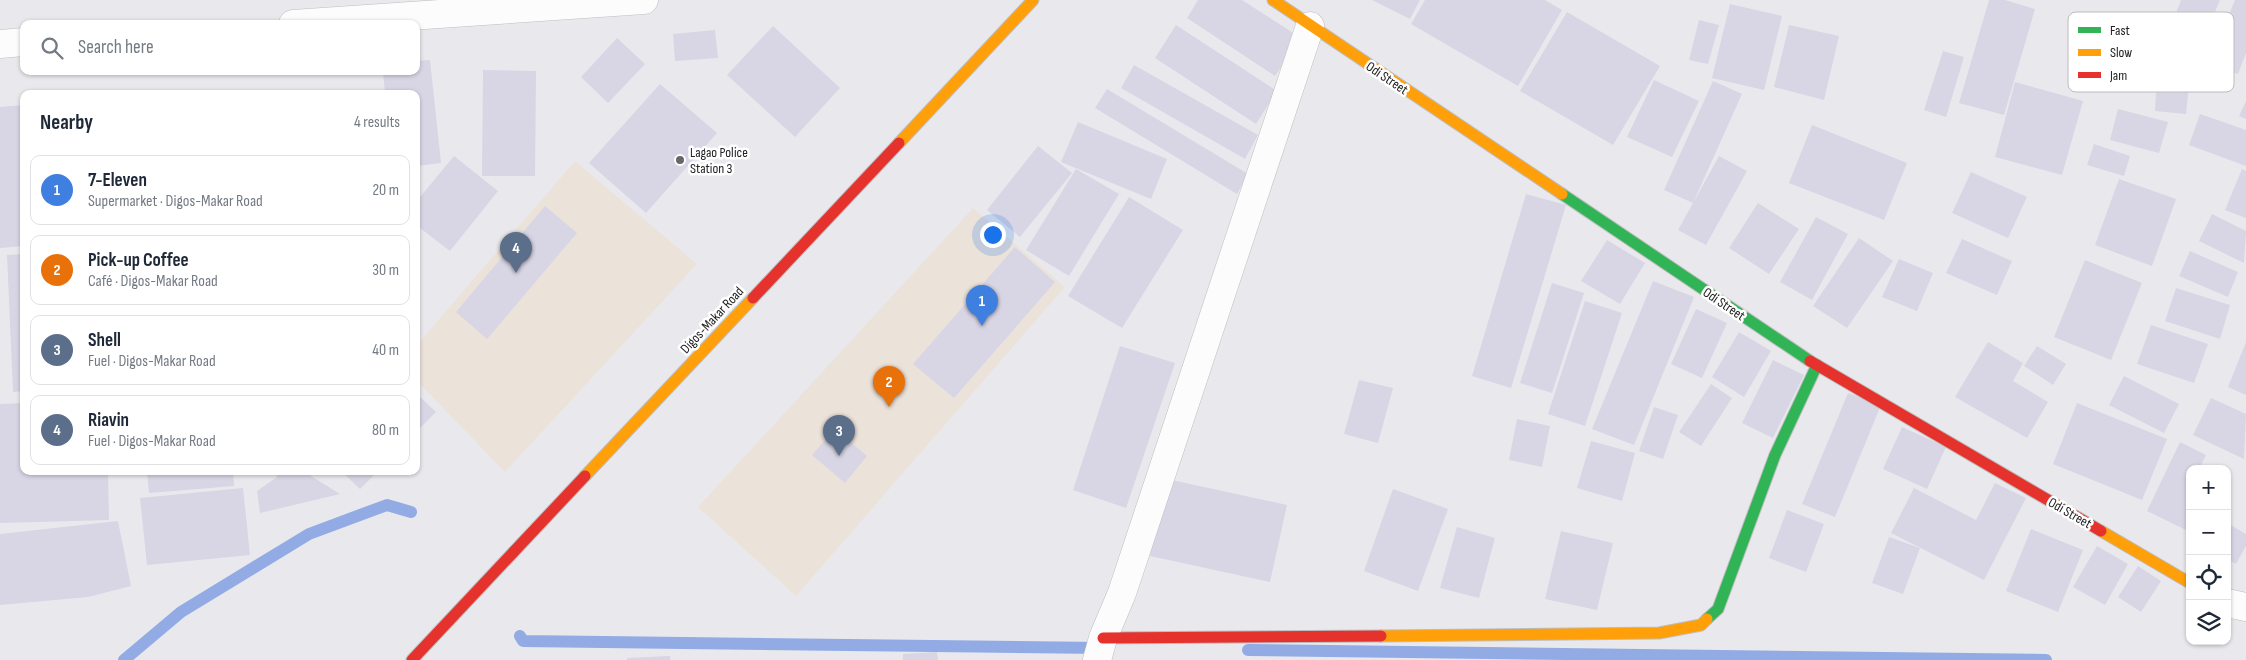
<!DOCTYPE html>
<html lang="en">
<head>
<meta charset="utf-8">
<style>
  :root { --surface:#fff; --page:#f6f6f7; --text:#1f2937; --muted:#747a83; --line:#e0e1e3; --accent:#1a73e8 }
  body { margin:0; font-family:"Sofia Sans Condensed",sans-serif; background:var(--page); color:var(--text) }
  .controls { position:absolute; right:15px; bottom:15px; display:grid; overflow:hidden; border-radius:10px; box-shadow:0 1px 4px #0004 }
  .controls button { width:45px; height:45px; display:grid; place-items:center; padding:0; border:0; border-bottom:1px solid var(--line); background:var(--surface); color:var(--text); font:25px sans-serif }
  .you { position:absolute; left:992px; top:234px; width:18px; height:18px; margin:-12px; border:4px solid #fff; border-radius:50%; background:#1a73e8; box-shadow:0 0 0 8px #1a73e833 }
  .badge { display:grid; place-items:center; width:32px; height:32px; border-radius:50%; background:var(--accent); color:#fff; font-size:16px; font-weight:700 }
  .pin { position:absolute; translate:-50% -41px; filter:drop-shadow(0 1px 2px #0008) }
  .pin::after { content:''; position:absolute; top:26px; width:18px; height:15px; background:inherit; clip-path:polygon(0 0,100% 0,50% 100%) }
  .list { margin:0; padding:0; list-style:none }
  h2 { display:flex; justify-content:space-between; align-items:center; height:65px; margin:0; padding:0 20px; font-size:21px }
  h2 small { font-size:16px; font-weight:400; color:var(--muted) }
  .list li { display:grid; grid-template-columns:32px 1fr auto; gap:15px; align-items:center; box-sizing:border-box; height:70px; margin:0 10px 10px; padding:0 10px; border:1px solid var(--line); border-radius:10px }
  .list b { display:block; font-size:19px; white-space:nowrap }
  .list p { margin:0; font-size:16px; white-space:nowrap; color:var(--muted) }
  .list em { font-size:16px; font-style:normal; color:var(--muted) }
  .icon { flex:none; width:28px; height:28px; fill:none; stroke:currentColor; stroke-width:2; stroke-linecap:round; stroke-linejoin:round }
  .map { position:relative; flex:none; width:2246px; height:660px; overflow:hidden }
  .search { position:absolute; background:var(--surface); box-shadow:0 1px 4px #0004; left:20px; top:20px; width:400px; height:55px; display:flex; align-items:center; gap:12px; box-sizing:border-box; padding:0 18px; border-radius:10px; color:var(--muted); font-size:19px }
  .panel { position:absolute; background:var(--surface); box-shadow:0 1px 4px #0004; left:20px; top:90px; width:400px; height:385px; border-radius:10px }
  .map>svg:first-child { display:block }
  .commercial { fill:#ebe2da }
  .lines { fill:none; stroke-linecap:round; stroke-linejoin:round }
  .stream { stroke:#92abe5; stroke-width:12 }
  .building { fill:#d8d5e5 }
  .street-casing { stroke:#bebec0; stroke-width:29 }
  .fast-casing { stroke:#bebec0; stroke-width:13 }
  .slow-casing { stroke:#bebec0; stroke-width:13 }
  .jam-casing { stroke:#bebec0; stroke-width:13 }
  .street { stroke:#fcfcfc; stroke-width:28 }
  .fast { stroke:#30b455; stroke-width:11 }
  .slow { stroke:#ff9f0a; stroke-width:11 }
  .jam { stroke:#e5322d; stroke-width:11 }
  .poi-dot { fill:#67676a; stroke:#fff; stroke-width:2 }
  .labels { text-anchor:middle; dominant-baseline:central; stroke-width:5; stroke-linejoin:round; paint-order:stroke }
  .street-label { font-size:14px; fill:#212123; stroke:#fff }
  .poi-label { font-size:14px; fill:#212123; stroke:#fff; text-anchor:start }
  .key { fill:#fff; stroke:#bcbcbd; stroke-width:1 }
  .key-label { font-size:14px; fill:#212123 }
</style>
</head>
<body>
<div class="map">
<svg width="2246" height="660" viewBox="0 0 2246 660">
  <rect width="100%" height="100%" fill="#e9e9ed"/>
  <path class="commercial" d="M575,161L697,264L505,472L416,380V346Z
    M973,208L1065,287L796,596L698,507Z"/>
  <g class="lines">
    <path class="stream" d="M520,636L523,641L1103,648
      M1248,650L2046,660
      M124,660L181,612L309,534L387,505L411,512"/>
  </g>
  <path class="building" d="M1198,0H1242L1301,38L1275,76L1187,18Z
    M1372,0H1420L1410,19Z
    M1425,0H1545L1562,10L1518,86L1411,24Z
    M1989,0H2005L2035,9L2004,115L1959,103Z
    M2181,0H2220L2209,26L2176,13Z
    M2235,0H2246V53L2238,74L2209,63Z
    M1730,4L1782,16L1764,90L1712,78Z
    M1567,12L1660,66L1613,145L1520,91Z
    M1699,20L1719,25L1708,64L1689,60Z
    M1176,25L1277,91L1256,124L1155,58Z
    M1789,25L1839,36L1824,100L1774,87Z
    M773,26L840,88L795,137L727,75Z
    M715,30L718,58L675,61L673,34Z
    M617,38L645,64L608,103L581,77Z
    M1943,51L1964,57L1946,117L1924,110Z
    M430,60L441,163L416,166V94H385L383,71H416V61Z
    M1134,65L1258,135L1245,159L1121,88Z
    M483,70L536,71L535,176H482Z
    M2157,74L2190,77L2186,114L2155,111Z
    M1654,80L1699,101L1672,157L1627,137Z
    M1713,81L1742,94L1693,203L1664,190Z
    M2015,82L2083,101L2062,175L1995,157Z
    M660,84L717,133L646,213L589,163Z
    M1107,89L1248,174L1237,194L1095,108Z
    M2246,101V119L2239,116Z
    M24,105V246L0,248V107Z
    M2118,109L2168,122L2159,153L2110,140Z
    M2200,114L2246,130V166L2189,145Z
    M1078,122L1167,159L1151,199L1061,162Z
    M1812,125L1907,163L1884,220L1789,183Z
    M2094,144L2130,156L2124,176L2087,165Z
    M1038,146L1072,173L1020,237L987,210Z
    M454,156L498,191L450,251L416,225V202Z
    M1719,156L1747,171L1706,245L1678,230Z
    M1076,169L1119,194L1069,276L1026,250Z
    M2242,169L2246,171V218L2225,210Z
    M1971,172L2027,197L2008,238L1952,213Z
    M2119,179L2176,199L2152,266L2095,245Z
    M1526,194L1566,205L1511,388L1472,376Z
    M1129,197L1183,230L1122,328L1068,296Z
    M1758,203L1799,229L1769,274L1729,248Z
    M545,206L577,233L487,339L456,312Z
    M2212,214L2246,231L2244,263L2199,241Z
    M1816,217L1848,234L1812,300L1780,282Z
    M1859,238L1893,261L1847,328L1813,306Z
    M1962,239L2012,261L1997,295L1946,273Z
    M1607,240L1645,263L1620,304L1581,281Z
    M1015,247L1055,282L954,398L913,364Z
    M2190,251L2238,272L2228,297L2179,276Z
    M24,254V391L13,392L7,255Z
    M1899,259L1933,273L1917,311L1882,297Z
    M2085,260L2142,283L2111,360L2054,337Z
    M1653,281L1694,297L1634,445L1592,429Z
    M1552,283L1584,293L1552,393L1520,383Z
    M2176,288L2230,305L2220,339L2165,321Z
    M1585,301L1622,313L1585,426L1548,414Z
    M1696,309L1727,323L1702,378L1671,364Z
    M2151,325L2208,344L2194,383L2137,364Z
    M1739,332L1771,351L1744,397L1712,377Z
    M1988,342L2023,363L2013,381L2048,402L2027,438L1955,397Z
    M2246,342V395L2228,387Z
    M1120,346L1175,363L1126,508L1073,490Z
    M2037,346L2066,364L2053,385L2024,366Z
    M1773,360L1804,375L1773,438L1742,423Z
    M2124,376L2179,404L2164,433L2109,405Z
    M1359,380L1393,388L1378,443L1344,434Z
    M1711,384L1732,398L1701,446L1679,432Z
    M416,393L436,412L416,432Z
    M1848,393L1881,405L1835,517L1802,504Z
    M2211,398L2246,414L2244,459L2193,435Z
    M24,403V471H108L109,520L0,523V404Z
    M2077,403L2167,439L2142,500L2053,464Z
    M1654,407L1678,415L1663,459L1639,451Z
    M1517,419L1550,426L1542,467L1509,460Z
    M1902,427L1946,447L1927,489L1883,469Z
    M835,429L867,456L845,483L812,455Z
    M1591,441L1635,453L1622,501L1577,488Z
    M2180,442L2206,455L2199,469H2190V532L2147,511Z
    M147,471H233L234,486L149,493Z
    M276,471H310L311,476L340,494L260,513L257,491L277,477Z
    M341,471H378L360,489Z
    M1167,479L1287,505L1270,582L1150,556Z
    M1995,483L2026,498L1984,580L1891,533L1914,488L1976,520Z
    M243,488L250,555L147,565L140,498Z
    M1393,489L1448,509L1418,591L1364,571Z
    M1787,510L1824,524L1806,572L1769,558Z
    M118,521L131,586L88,597L0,605V534Z
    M2227,523L2246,534V546L2236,564L2227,559Z
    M1457,527L1495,538L1479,598L1440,588Z
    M2031,529L2083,550L2058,612L2006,591Z
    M1561,531L1613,543L1597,610L1545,599Z
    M1889,537L1920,548L1903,594L1872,583Z
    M2097,546L2128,564L2105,605L2073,587Z
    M2138,566L2161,581L2141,612L2118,597Z
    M937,652L938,660H903V654Z
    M670,656V660H627V658Z"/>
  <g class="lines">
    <g class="street-casing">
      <path id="street" d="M293,24L644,0
        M0,44L24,42
        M2227,603L2246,607
        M1097,660L1103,638L1122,593L1310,26"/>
    </g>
    <g class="fast-casing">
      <path id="fast" d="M1562,194L1810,361
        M1707,619L1718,609L1775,455L1817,365"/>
    </g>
    <g class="slow-casing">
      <path id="slow" d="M1273,0L1562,194
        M899,143L1033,0
        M585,476L753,298
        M2101,531L2190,583
        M1381,636L1659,633L1701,625L1707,619"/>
    </g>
    <g class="jam-casing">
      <path id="jam" d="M753,298L899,143
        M1810,361L2101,531
        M1103,638L1381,636
        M412,660L585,476"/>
    </g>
    <use href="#street" class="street"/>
    <use href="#fast" class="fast"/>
    <use href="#slow" class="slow"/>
    <use href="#jam" class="jam"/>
  </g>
  <circle class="poi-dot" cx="680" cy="160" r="5"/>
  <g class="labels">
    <g class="street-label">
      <text transform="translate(1387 78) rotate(34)">Odi Street</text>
      <text transform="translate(1724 304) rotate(34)">Odi Street</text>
      <text transform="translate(712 320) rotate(-47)">Digos-Makar Road</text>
      <text transform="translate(2070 513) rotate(30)">Odi Street</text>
    </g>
    <g class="poi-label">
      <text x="690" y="152">Lagao Police<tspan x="690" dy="16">Station 3</tspan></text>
    </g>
  </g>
  <rect x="2068" y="12" width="166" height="80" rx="8" class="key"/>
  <rect x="2078" y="27" width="23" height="6" fill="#30b455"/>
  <rect x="2078" y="49" width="23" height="7" fill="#ff9f0a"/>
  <rect x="2078" y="72" width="23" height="6" fill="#e5322d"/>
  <g class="key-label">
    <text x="2110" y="35">Fast</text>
    <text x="2110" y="57">Slow</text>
    <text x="2110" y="80">Jam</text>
  </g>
</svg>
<div class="controls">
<button>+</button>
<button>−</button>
<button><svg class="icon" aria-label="locate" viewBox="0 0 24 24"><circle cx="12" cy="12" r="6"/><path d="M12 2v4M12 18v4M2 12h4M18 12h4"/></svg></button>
<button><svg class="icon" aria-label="layers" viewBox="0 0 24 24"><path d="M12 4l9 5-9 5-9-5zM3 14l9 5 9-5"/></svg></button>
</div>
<div class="you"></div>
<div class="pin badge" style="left:982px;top:326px;background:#3f7fe0">1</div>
<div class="pin badge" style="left:889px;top:407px;background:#e8710a">2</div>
<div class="pin badge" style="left:839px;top:456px;background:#5c6f8a">3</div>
<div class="pin badge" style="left:516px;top:273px;background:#5c6f8a">4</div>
<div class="search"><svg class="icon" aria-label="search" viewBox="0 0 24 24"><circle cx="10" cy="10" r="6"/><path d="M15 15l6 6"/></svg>Search here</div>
<section class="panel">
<h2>Nearby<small>4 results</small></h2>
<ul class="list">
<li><span class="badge" style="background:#3f7fe0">1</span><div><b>7-Eleven</b><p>Supermarket · Digos-Makar Road</p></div><em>20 m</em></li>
<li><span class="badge" style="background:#e8710a">2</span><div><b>Pick-up Coffee</b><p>Café · Digos-Makar Road</p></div><em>30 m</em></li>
<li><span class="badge" style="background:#5c6f8a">3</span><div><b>Shell</b><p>Fuel · Digos-Makar Road</p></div><em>40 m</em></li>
<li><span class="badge" style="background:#5c6f8a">4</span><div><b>Riavin</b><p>Fuel · Digos-Makar Road</p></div><em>80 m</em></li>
</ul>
</section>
</div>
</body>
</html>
